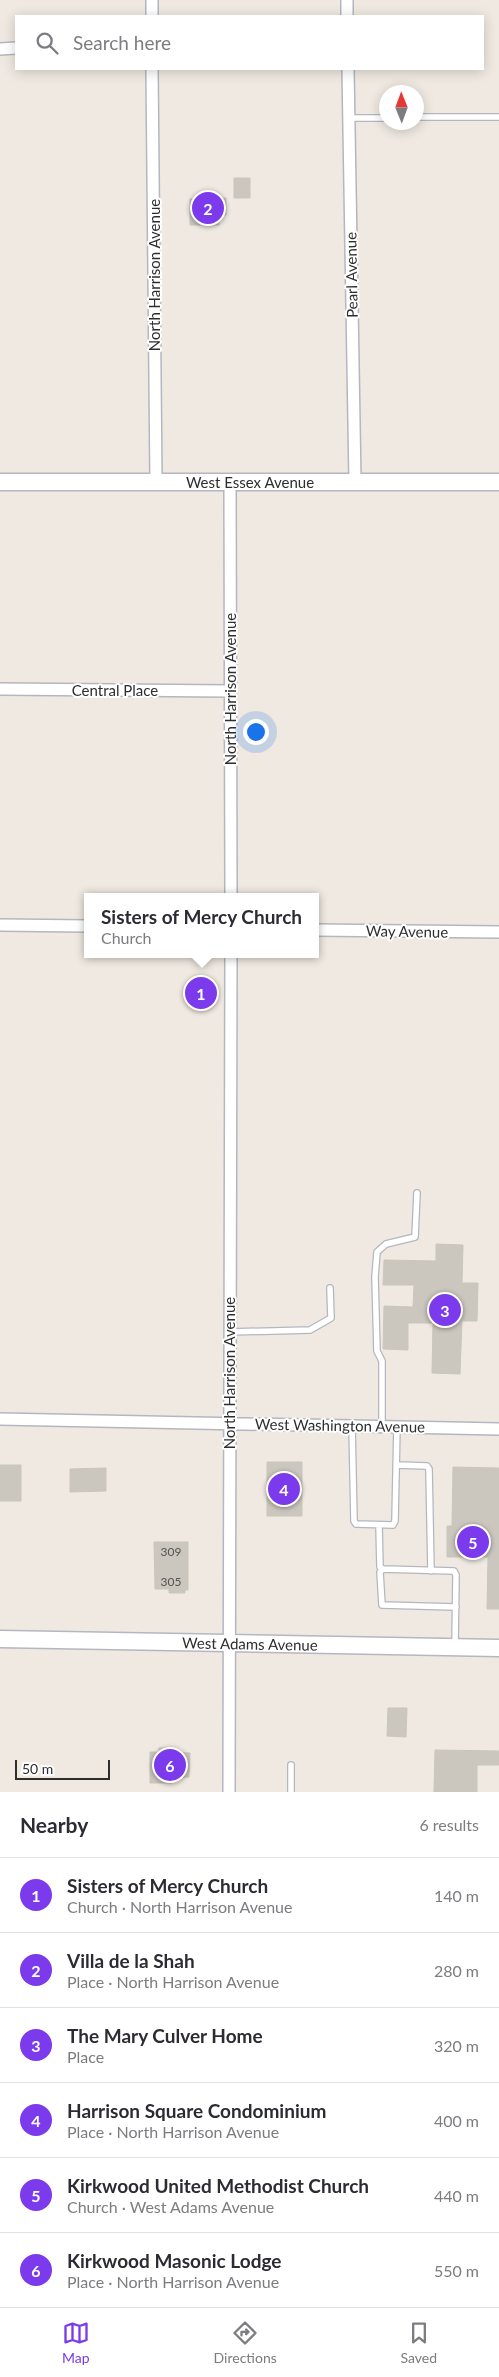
<!DOCTYPE html>
<html lang="en">
<head>
<meta charset="utf-8">
<style>
  :root { --surface:#fff; --page:#f2f2f3; --text:#2b2b33; --muted:#7c7c81; --line:#e1e1e2; --accent:#7c3aed }
  body { margin:0; font-family:Lato,sans-serif; background:var(--page); color:var(--text) }
  .compass { position:absolute; left:379px; top:85px; width:45px; height:45px; border-radius:50%; background:var(--surface); box-shadow:0 2px 12px #0003; rotate:359deg }
  .scale { position:absolute; left:15px; bottom:12px; width:95px; box-sizing:border-box; padding-left:5px; border:2px solid #2e2e2e; border-top:0; font-size:14px; line-height:18px; white-space:nowrap; color:#2e2e2e; -webkit-text-stroke:4px #fff; paint-order:stroke }
  .you { position:absolute; left:255px; top:731px; width:18px; height:18px; margin:-12px; border:4px solid #fff; border-radius:50%; background:#1a73e8; box-shadow:0 0 0 8px #1a73e833 }
  .badge { display:grid; place-items:center; width:32px; height:32px; border-radius:50%; background:var(--accent); color:#fff; font-size:16px; font-weight:700 }
  .pin { position:absolute; translate:-50% -50%; border:2px solid #fff; box-shadow:0 1px 5px #0006 }
  .popup { position:absolute; left:84px; top:893px; width:235px; height:65px; box-sizing:border-box; display:grid; place-content:center; border-radius:0px; background:var(--surface); filter:drop-shadow(0 1px 4px #0005); font-size:16px; white-space:nowrap; color:var(--muted) }
  .popup b { font-size:19px; color:var(--text) }
  .popup::after { content:''; position:absolute; left:50%; top:100%; margin-left:-10px; border:10px solid transparent; border-top-color:var(--surface) }
  .list { margin:0; padding:0; list-style:none }
  h2 { display:flex; justify-content:space-between; align-items:center; height:65px; margin:0; padding:0 20px; font-size:21px }
  h2 small { font-size:16px; font-weight:400; color:var(--muted) }
  .list li { display:grid; grid-template-columns:32px 1fr auto; gap:15px; align-items:center; box-sizing:border-box; height:75px; padding:0 20px; border-top:1px solid var(--line) }
  .list b { display:block; font-size:19px; white-space:nowrap }
  .list p { margin:0; font-size:16px; white-space:nowrap; color:var(--muted) }
  .list em { font-size:16px; font-style:normal; color:var(--muted) }
  .icon { flex:none; width:28px; height:28px; fill:none; stroke:currentColor; stroke-width:2; stroke-linecap:round; stroke-linejoin:round }
  .map { position:relative; flex:none; width:499px; height:1792px; overflow:hidden }
  .search { position:absolute; background:var(--surface); box-shadow:0 2px 12px #0003; left:15px; right:15px; top:15px; height:55px; display:flex; align-items:center; gap:12px; box-sizing:border-box; padding:0 18px; border-radius:0px; color:var(--muted); font-size:19px }
  .sheet { height:515px; background:var(--surface) }
  nav { display:flex; justify-content:space-around; align-items:center; box-sizing:border-box; height:70px; border-top:1px solid var(--line); background:var(--surface); font-size:14px; color:var(--muted) }
  nav a { display:grid; justify-items:center; gap:2px }
  nav .on { color:var(--accent) }
  .map>svg:first-child { display:block }
  .building { fill:#cbc7bf; stroke:#cbc5ba }
  .lines { fill:none; stroke-linecap:round; stroke-linejoin:round }
  .lane-casing { stroke:#b4b7c1; stroke-width:8 }
  .street-casing { stroke:#b4b7c1; stroke-width:14 }
  .secondary-casing { stroke:#b4b7c1; stroke-width:19 }
  .lane { stroke:#fff; stroke-width:5.5 }
  .street { stroke:#fff; stroke-width:11 }
  .secondary { stroke:#fff; stroke-width:16 }
  .labels { text-anchor:middle; dominant-baseline:central; stroke-width:4; stroke-linejoin:round; paint-order:stroke }
  .number-label { font-size:12px; fill:#555452 }
  .street-label { font-size:15px; fill:#2e2e2e; stroke:#fff }
</style>
</head>
<body>
<div class="map">
<svg width="499" height="1792" viewBox="0 0 499 1792">
  <rect width="100%" height="100%" fill="#efe9e1"/>
  <path class="building" d="M234,178H250V198H234Z
    M226,198V215H219V225H190V199Z
    M436,1244L463,1245L462,1283H478L477,1321H462L460,1374L432,1373L433,1323H408V1350L383,1349L384,1306L413,1307L414,1285H383L384,1260L436,1261Z
    M267,1462H302V1516H267Z
    M0,1465H21V1501H0Z
    M453,1467L499,1468V1609H487L488,1557H447V1526H452Z
    M106,1468V1491L70,1492V1469Z
    M154,1542H188V1590H185V1593H169V1589H155Z
    M388,1708H407L406,1737L387,1736Z
    M159,1748H168V1752L190,1753L189,1777L173,1778L172,1783H150V1752H159Z
    M435,1750L499,1751V1765H477V1792H434Z"/>
  <g class="lines">
    <g class="lane-casing">
      <path id="lane" d="M416,117H499
        M349,118H386
        M229,1332L310,1330L331,1318L330,1288
        M352,1425L354,1521L356,1524L393,1525L395,1521L397,1426
        M382,1425V1361L377,1351L375,1277L377,1252L386,1244L415,1237L417,1193
        M396,1465L427,1466L429,1469L431,1571
        M379,1525L380,1567L383,1569L454,1571L456,1575L455,1645
        M383,1569L380,1572L382,1605L456,1607
        M291,1792V1765"/>
    </g>
    <g class="street-casing">
      <path id="street" d="M152,0V16
        M347,0V16
        M0,49L16,48
        M152,69L156,481
        M348,69L355,482
        M230,481L231,897
        M0,689L229,691
        M0,925L87,926
        M315,930L499,932
        M0,1419L499,1429
        M229,1792L231,954"/>
    </g>
    <g class="secondary-casing">
      <g id="secondary">
        <path id="s1" d="M0,482H499"/>
        <path id="s2" d="M0,1639L499,1648"/>
      </g>
    </g>
    <use href="#lane" class="lane"/>
    <use href="#street" class="street"/>
    <use href="#secondary" class="secondary"/>
  </g>
  <g class="labels">
    <g class="number-label">
      <text x="171" y="1551">309</text>
      <text x="171" y="1581">305</text>
    </g>
    <g class="street-label">
      <text transform="translate(154 275) rotate(-90)">North Harrison Avenue</text>
      <text transform="translate(351 275) rotate(-91)">Pearl Avenue</text>
      <text stroke="none"><textPath href="#s1" startOffset="250">West Essex Avenue</textPath></text>
      <text transform="translate(230 689) rotate(-90)">North Harrison Avenue</text>
      <text x="115" y="690">Central Place</text>
      <text transform="translate(407 931) rotate(1)">Way Avenue</text>
      <text transform="translate(229 1373) rotate(-90)">North Harrison Avenue</text>
      <text transform="translate(340 1425) rotate(1)">West Washington Avenue</text>
      <text stroke="none"><textPath href="#s2" startOffset="250">West Adams Avenue</textPath></text>
    </g>
  </g>
</svg>
<svg class="compass" viewBox="-18 -18 36 36"><path d="M0-13l5 13h-10z" fill="#e53935"/><path d="M0 13l5-13h-10z" fill="#7c7c81"/></svg>
<div class="scale">50 m</div>
<div class="you"></div>
<div class="pin badge" style="left:201px;top:993px">1</div>
<div class="popup"><b>Sisters of Mercy Church</b>Church</div>
<div class="pin badge" style="left:208px;top:208px">2</div>
<div class="pin badge" style="left:445px;top:1310px">3</div>
<div class="pin badge" style="left:284px;top:1489px">4</div>
<div class="pin badge" style="left:473px;top:1542px">5</div>
<div class="pin badge" style="left:170px;top:1765px">6</div>
<div class="search"><svg class="icon" aria-label="search" viewBox="0 0 24 24"><circle cx="10" cy="10" r="6"/><path d="M15 15l6 6"/></svg>Search here</div>
</div>
<section class="sheet">
<h2>Nearby<small>6 results</small></h2>
<ul class="list">
<li><span class="badge">1</span><div><b>Sisters of Mercy Church</b><p>Church · North Harrison Avenue</p></div><em>140 m</em></li>
<li><span class="badge">2</span><div><b>Villa de la Shah</b><p>Place · North Harrison Avenue</p></div><em>280 m</em></li>
<li><span class="badge">3</span><div><b>The Mary Culver Home</b><p>Place</p></div><em>320 m</em></li>
<li><span class="badge">4</span><div><b>Harrison Square Condominium</b><p>Place · North Harrison Avenue</p></div><em>400 m</em></li>
<li><span class="badge">5</span><div><b>Kirkwood United Methodist Church</b><p>Church · West Adams Avenue</p></div><em>440 m</em></li>
<li><span class="badge">6</span><div><b>Kirkwood Masonic Lodge</b><p>Place · North Harrison Avenue</p></div><em>550 m</em></li>
</ul>
</section>
<nav>
<a class="on"><svg class="icon" aria-label="map" viewBox="0 0 24 24"><path d="M3 6l6-2 6 2 6-2v14l-6 2-6-2-6 2zM9 4v14M15 6v14"/></svg>Map</a>
<a><svg class="icon" aria-label="directions" viewBox="0 0 24 24"><path d="M12 3l9 9-9 9-9-9zM9 14v-3h6M13 9l2 2-2 2"/></svg>Directions</a>
<a><svg class="icon" aria-label="saved" viewBox="0 0 24 24"><path d="M7 4h10v16l-5-4-5 4z"/></svg>Saved</a>
</nav>
</body>
</html>
